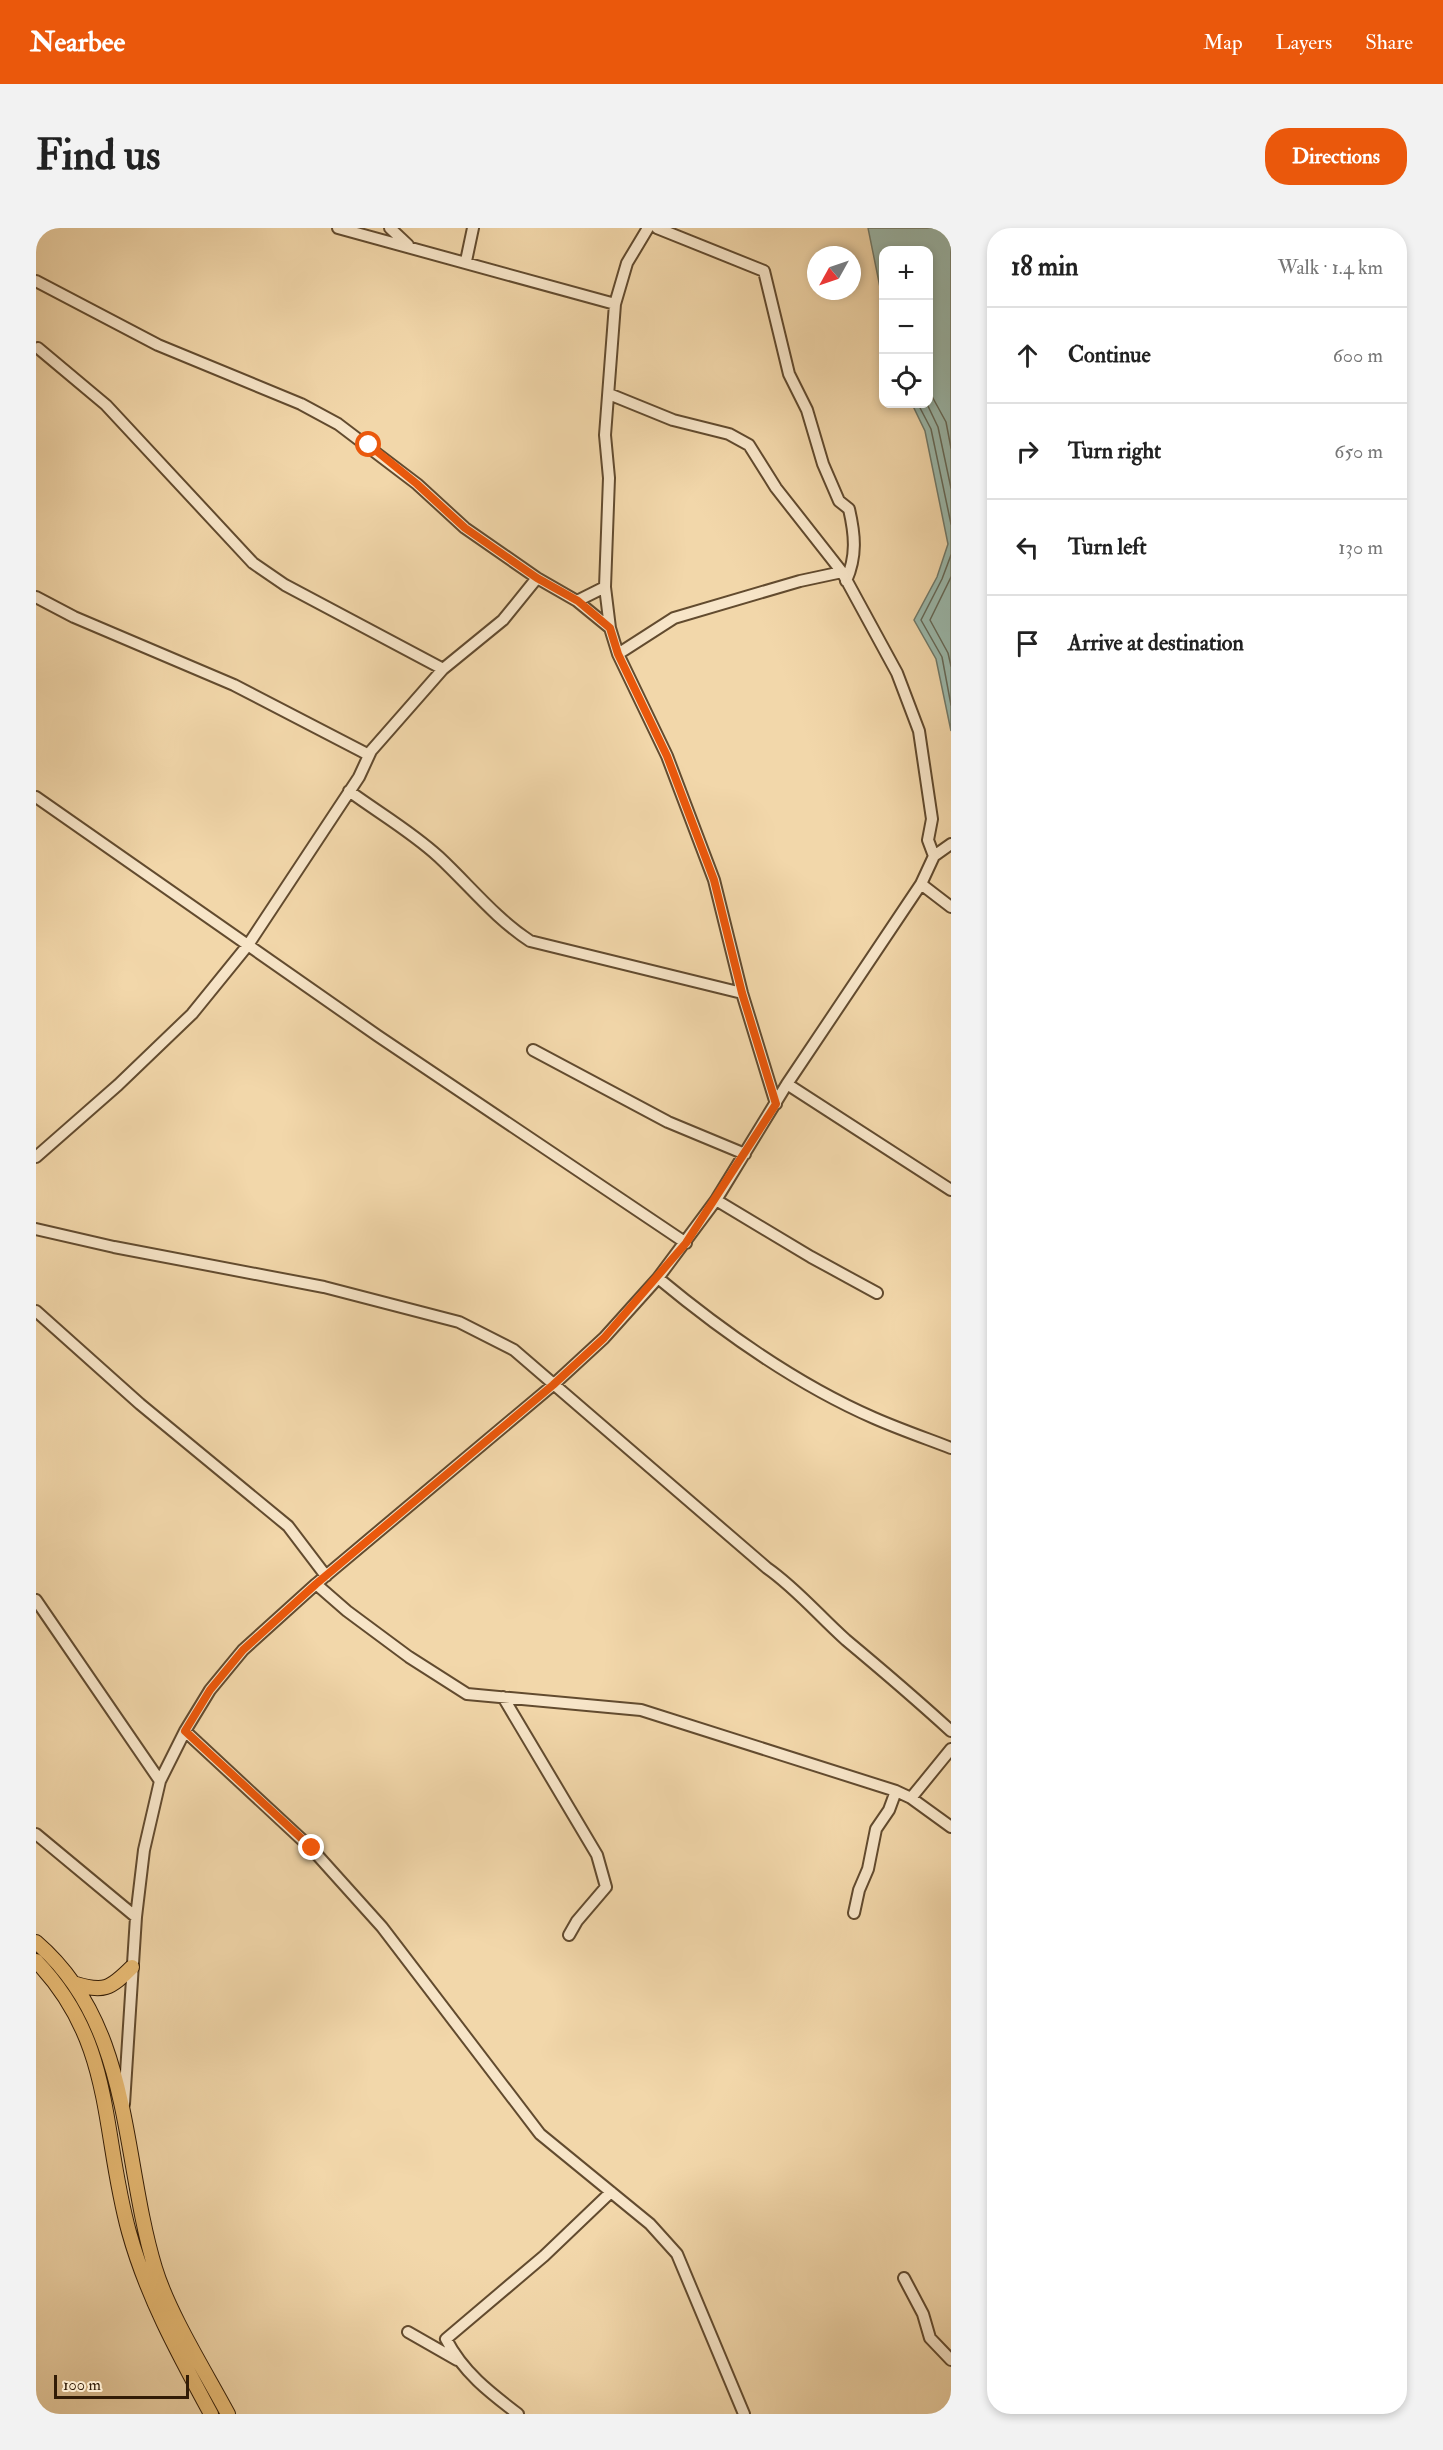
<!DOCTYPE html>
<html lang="en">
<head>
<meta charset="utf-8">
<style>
  :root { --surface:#fff; --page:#f2f2f2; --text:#222; --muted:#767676; --line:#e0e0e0; --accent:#ea580c }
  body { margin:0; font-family:"IM FELL Double Pica",serif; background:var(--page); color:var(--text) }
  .controls { position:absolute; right:18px; top:18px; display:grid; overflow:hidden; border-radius:12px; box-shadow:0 3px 9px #0003 }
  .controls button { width:54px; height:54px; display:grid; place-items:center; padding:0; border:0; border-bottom:2px solid var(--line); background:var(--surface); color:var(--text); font:30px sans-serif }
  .compass { position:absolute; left:771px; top:18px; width:54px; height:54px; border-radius:50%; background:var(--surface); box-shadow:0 3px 9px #0003; rotate:230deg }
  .scale { position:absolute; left:18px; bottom:15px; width:135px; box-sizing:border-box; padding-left:6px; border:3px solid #321c06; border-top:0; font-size:16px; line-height:21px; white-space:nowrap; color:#321c06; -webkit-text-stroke:4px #f7e5c8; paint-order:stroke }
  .stop { position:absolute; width:18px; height:18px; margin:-14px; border:4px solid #ea580c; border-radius:50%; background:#fff }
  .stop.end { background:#ea580c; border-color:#fff; box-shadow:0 2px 6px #0008 }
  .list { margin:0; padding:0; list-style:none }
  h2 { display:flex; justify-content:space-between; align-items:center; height:78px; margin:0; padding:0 24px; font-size:26px }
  h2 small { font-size:20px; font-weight:400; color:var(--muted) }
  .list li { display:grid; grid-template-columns:39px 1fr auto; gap:18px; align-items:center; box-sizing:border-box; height:96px; padding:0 24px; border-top:2px solid var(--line) }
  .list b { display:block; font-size:22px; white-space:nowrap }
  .list em { font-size:20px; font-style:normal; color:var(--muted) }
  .icon { flex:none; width:33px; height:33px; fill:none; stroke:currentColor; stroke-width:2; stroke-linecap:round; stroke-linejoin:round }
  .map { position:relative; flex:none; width:915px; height:2186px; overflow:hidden; border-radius:24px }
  header { display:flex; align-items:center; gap:36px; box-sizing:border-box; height:84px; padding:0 30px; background:var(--accent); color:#fff }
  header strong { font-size:28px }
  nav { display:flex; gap:33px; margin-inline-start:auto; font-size:21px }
  .intro { display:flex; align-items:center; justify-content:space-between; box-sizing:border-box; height:144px; padding:0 36px }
  h1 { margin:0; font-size:42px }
  .button { padding:15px 27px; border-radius:24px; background:var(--accent); color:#fff; font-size:21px; font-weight:700 }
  main { display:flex; gap:36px; padding:0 36px }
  aside { flex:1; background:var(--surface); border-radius:24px; box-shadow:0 3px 9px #0003 }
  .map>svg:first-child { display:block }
  .water { fill:#9bb9ac; stroke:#717a6a; stroke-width:1.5 }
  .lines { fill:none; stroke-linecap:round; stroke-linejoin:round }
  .shore { stroke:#666a59; stroke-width:1.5 }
  .minor-casing { stroke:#624b2f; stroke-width:14 }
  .major-casing { stroke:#321c06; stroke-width:16 }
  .minor { stroke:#f7e5c8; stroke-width:10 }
  .major { stroke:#e9bc75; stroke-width:14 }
  .route { stroke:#ea580c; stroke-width:8 }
</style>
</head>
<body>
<header>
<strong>Nearbee</strong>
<nav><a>Map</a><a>Layers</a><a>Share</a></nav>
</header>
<div class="intro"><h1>Find us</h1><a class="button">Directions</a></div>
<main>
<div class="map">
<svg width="915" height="2186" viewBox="0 0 915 2186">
  <rect width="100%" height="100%" fill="#f2d7aa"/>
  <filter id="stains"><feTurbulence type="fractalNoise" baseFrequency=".00333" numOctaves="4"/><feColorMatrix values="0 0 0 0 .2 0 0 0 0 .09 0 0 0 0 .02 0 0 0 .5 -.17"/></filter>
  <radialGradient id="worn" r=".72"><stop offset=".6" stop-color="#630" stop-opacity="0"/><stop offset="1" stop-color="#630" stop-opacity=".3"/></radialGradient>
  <path class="water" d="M832,0H915V503L900,431L878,392L901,349L912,316L889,203L876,176H892V22H848L847,74Z"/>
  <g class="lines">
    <path class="shore" d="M892,161L910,194L915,220
      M882,176L895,201L915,296
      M891,176L902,199L915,260
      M915,327L906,351L885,392L906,429L915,477
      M915,349L894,392L912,425L915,438"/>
    <g class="minor-casing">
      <path id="minor" d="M302,0L579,76
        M354,0L372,17
        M612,0L591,35L579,76L569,207L573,250L569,359L574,400L582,426L631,528L678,652L706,765L740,876
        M621,0L728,43L753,146L771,182L787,236L803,273L813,281C819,307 821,328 810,353
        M430,33L437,0
        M0,53L122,117L265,176L302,196L381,256L429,300L501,350L541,373L569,359
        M2,120L70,177L217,335L249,357L407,441
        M573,166L637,192L693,206L713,217L740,260L806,344L861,445L883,503L896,591L892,612L898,628
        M0,369L38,389L198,457L333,527
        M541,373L574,400
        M582,426L638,390L764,353L806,344
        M313,563C343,585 376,604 403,629C434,658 459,690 494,713L706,765
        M0,569L342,808L650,1015
        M885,656L915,679
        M497,822L632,894L709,926
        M751,856L915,962
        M0,929L82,857L156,786L212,717L323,549L335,523L407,441L467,392L501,350
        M680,972L775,1029L841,1065
        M0,1001L78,1019L288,1059L423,1094L478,1122L731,1340C761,1361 783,1388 810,1412C846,1442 881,1472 915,1503
        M622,1050C687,1104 760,1156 838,1190C863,1201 889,1210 915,1220
        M0,1083L104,1176L252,1298L290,1348
        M280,1356L311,1383L373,1429L431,1466L605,1482L860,1563L875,1570L915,1599
        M0,1372L124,1553
        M467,1469L561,1627L570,1659L541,1693L533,1707
        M149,1503L275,1620L346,1699L504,1906L614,1996L641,2026L708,2186
        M875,1570L915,1521
        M0,1606L100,1689
        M818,1685L823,1662L832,1641L840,1601L853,1582L860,1563
        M88,1876L100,1689L108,1622L124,1553L149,1503L174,1462L207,1422L280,1356L517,1157L568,1110L622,1050L680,972L751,856L885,656L898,628L915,616
        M868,2050L887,2086L894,2110L915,2132
        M372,2104L421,2132
        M482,2186C453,2164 427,2144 410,2111L508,2028L575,1964"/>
    </g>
    <g class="major-casing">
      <path id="major" d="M0,1714C97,1797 85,1928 119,2040C133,2086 169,2143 192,2186
        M0,1733C79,1815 65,1903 93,2004C111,2069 143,2127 175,2186
        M37,1755C68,1765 74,1761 96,1739"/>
    </g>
    <use href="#minor" class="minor"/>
    <use href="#major" class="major"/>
  </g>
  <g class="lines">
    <path class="route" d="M276,1620L149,1503L174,1462L207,1422L280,1356L517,1157L568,1110L650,1015L740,876L706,765L678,652L631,528L582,426L574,400L542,373L501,350L429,300L381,256L333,217"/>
  </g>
  <rect width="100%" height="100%" filter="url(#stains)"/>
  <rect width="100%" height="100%" fill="url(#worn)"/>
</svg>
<div class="controls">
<button>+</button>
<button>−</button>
<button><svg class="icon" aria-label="locate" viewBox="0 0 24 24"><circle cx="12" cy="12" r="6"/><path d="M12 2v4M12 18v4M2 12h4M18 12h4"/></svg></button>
</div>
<svg class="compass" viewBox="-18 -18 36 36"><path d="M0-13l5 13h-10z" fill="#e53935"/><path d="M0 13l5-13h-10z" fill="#767676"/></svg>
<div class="scale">100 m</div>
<div class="stop" style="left:333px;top:217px"></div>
<div class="stop end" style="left:276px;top:1620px"></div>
</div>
<aside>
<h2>18 min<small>Walk · 1.4 km</small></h2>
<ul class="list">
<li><svg class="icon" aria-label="ahead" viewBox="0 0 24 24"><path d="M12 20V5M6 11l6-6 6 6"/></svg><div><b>Continue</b></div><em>600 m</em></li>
<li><svg class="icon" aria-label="right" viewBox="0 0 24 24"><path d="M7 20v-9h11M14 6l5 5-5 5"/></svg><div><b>Turn right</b></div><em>650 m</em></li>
<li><svg class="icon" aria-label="left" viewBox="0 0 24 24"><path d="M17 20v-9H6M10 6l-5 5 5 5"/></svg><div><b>Turn left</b></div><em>130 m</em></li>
<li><svg class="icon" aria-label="arrive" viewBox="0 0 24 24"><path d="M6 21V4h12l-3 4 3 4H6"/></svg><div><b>Arrive at destination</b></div></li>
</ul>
</aside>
</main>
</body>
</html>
